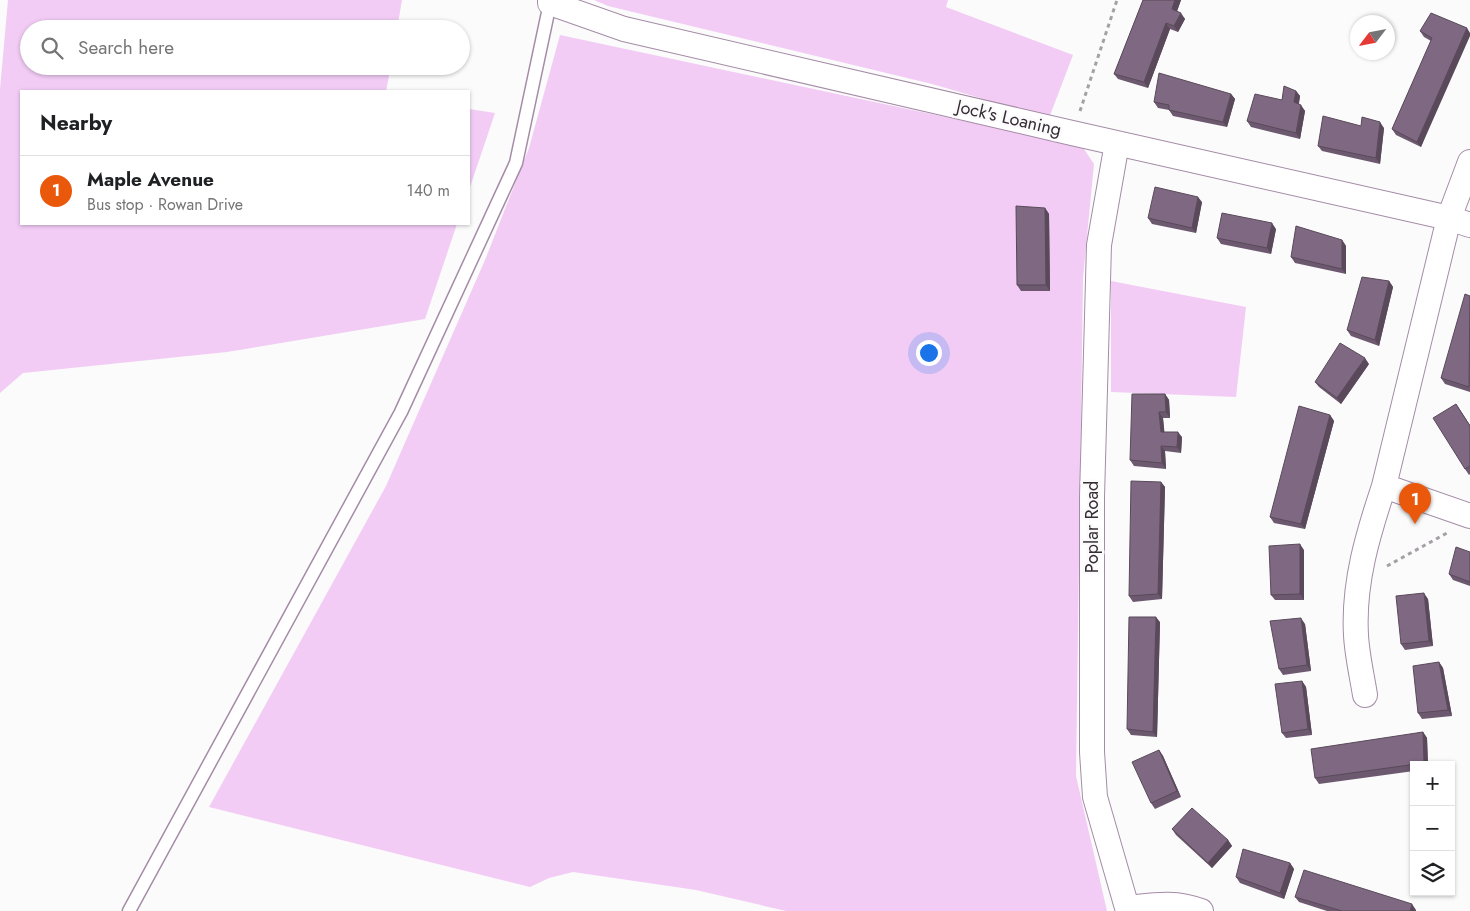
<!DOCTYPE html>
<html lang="en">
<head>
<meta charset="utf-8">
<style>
  :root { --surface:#fff; --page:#f2f2f2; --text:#202124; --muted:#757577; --line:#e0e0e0; --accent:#ea580c }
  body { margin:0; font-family:Jost,sans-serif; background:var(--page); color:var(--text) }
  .controls { position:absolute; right:15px; bottom:15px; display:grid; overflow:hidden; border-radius:0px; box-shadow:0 1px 4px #0004 }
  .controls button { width:45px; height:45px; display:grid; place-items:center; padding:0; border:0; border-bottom:1px solid var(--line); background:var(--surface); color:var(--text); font:25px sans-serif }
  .compass { position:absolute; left:1350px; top:15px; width:45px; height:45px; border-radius:50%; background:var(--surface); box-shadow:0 1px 4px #0004; rotate:238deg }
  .you { position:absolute; left:928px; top:352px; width:18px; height:18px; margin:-12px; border:4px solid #fff; border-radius:50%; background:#1a73e8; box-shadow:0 0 0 8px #1a73e833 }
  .badge { display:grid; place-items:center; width:32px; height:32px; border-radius:50%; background:var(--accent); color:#fff; font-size:16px; font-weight:700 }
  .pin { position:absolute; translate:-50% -41px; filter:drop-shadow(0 1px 2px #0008) }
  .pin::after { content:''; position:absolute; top:26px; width:18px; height:15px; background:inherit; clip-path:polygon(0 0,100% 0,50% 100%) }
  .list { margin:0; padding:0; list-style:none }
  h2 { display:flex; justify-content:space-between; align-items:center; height:65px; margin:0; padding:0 20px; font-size:21px }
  h2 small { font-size:16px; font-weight:400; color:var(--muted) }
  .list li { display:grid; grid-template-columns:32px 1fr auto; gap:15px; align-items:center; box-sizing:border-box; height:70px; padding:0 20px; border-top:1px solid var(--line) }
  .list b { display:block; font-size:19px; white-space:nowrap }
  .list p { margin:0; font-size:16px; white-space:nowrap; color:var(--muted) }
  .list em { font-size:16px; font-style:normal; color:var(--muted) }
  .icon { flex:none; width:28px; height:28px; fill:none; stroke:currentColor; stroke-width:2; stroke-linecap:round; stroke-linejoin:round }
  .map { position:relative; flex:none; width:1470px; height:911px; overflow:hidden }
  .search { position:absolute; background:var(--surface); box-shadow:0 1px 4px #0004; left:20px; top:20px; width:450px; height:55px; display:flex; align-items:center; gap:12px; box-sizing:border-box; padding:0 18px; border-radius:28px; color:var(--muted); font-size:19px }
  .panel { position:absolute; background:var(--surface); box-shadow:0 1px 4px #0004; left:20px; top:90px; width:450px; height:135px; border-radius:0px }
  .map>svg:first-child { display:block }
  .green { fill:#f2ccf5 }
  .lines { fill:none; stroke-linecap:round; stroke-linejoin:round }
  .service-casing { stroke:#a48ca6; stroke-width:15 }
  .minor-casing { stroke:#a48ca6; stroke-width:26 }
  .path { stroke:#a5a0a5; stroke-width:3; stroke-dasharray:4 4; stroke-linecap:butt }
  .service { stroke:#fff; stroke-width:12 }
  .minor { stroke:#fff; stroke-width:24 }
  .wall { fill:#6d596f }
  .shaded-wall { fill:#59495a }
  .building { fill:#7f6881; stroke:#59495a }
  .labels { text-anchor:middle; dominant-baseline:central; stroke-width:5; stroke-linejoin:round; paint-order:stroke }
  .street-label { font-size:18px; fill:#362c36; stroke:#fbfbfb }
</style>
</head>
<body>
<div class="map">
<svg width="1470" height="911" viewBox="0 0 1470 911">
  <rect width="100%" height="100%" fill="#fbfbfb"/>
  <path class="green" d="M8,0H402L397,29H29V66H391L386,91H21V224H457L425,319L227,352L23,373L0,393V89Z
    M594,0H948L946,7L1073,55L1049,118L932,84L608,6Z
    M560,35L1082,146L1094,164L1083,278L1076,776L1107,911H786L696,890L573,872L549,878L530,887L209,807L386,486L485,260L529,148Z
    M469,109L495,113L469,190Z
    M1111,281L1246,307L1236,397L1111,392Z"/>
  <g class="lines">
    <g class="service-casing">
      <path id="service" d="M129,911L401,412L516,163L550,3"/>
    </g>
    <g class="minor-casing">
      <path id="minor" d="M550,0V3L624,29L1072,133L1449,218L1470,225
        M1117,143L1099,245L1092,497V752L1095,797L1128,911
        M1384,486L1470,516
        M1365,695C1362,676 1357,655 1356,635C1353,583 1368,534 1384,486L1449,218L1470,162
        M1128,908C1155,905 1174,901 1201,911"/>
    </g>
    <path class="path" d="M1080,111L1117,0
      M1387,566L1447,533"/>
    <use href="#service" class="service"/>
    <use href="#minor" class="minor"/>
  </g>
  <path class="wall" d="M1143,0H1181L1177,11L1185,19L1178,32L1170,29L1148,88L1118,79L1114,74Z
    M1467,28L1421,147L1396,135L1392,129L1431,41L1424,37L1420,31Z
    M1296,91L1300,96L1299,104L1305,111L1300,139L1251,127L1247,121Z
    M1231,94L1235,99L1227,127L1173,116L1169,110L1158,108L1154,102Z
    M1361,126L1384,128L1380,164L1322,151L1318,146Z
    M1202,202L1196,233L1152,224L1148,218Z
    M1045,208L1049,214L1050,291H1021L1017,285Z
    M1276,229L1271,254L1221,244L1217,238Z
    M1342,240L1346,246V274L1295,263L1291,257Z
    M1389,281L1393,287L1379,346L1351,336L1347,330Z
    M1470,296V392L1445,384L1441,378Z
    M1369,364L1341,404L1319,387L1315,382Z
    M1165,394L1169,400L1170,418H1163L1164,432L1182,437L1181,453L1165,451L1166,469L1134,466L1130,460Z
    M1456,404L1470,425V474L1469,475L1465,469Z
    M1330,415L1334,421L1305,529L1274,523L1270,517Z
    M1161,482L1165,487L1162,599L1133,602L1129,596Z
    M1304,550V600H1275L1271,595Z
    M1470,552V586L1453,580L1449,574Z
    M1428,599L1433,646L1405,650L1401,644Z
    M1160,622L1157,737L1131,735L1127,729Z
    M1305,624L1311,671L1283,675L1279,669Z
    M1439,662L1443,668L1452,716L1422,719L1418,713Z
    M1302,681L1306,687L1312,735L1286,738L1282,733Z
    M1423,732L1427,738L1428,765H1414V771L1319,784L1315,778Z
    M1159,750L1163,756L1181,797L1155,809L1151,803Z
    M1172,829L1228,840L1232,846L1212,868L1176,835Z
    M1290,863L1294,869L1284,899L1240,883L1236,877Z
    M1295,897L1416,910V911H1327L1299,902Z"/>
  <path class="shaded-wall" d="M1175,0H1181L1176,14L1172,9Z
    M1181,13L1185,19L1178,32L1174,26Z
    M1166,23L1170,29L1148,88L1144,82Z
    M1467,28L1470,33V36L1421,147L1417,142Z
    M1296,91L1300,96L1298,107L1294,102Z
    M1231,94L1235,99L1227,127L1223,122Z
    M1301,105L1305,111L1300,139L1296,133Z
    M1380,122L1384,128L1380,164L1376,158Z
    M1198,197L1202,202L1196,233L1192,228Z
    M1045,208L1049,214L1050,291L1046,285Z
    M1272,223L1276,229L1271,254L1267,248Z
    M1342,240L1346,246V274L1342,269Z
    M1389,281L1393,287L1379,346L1375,340Z
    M1365,358L1369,364L1341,404L1337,398Z
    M1165,394L1169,400L1170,418L1166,412Z
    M1159,412L1163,418L1165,437L1161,432Z
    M1330,415L1334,421L1305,529L1301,524Z
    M1178,432L1182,437L1181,453L1177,447Z
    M1161,446L1165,451L1166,469L1162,463Z
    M1161,482L1165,487L1162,599L1158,594Z
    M1300,544L1304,550V600L1300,594Z
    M1424,593L1428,599L1433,646L1429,641Z
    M1156,617L1160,622L1157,737L1153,732Z
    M1301,618L1305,624L1311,671L1307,665Z
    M1439,662L1443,668L1452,716L1448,710Z
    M1302,681L1306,687L1312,735L1308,729Z
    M1423,732L1427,738L1428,765H1425L1424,763Z
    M1159,750L1163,756L1181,797L1177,791Z
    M1228,840L1232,846L1212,868L1208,863Z
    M1290,863L1294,869L1284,899L1280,893Z
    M1412,904L1416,910V911H1410Z"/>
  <path class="building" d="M1143,0H1175L1172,9L1181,13L1174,26L1166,23L1144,82L1114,74Z
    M1431,13L1467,28L1417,142L1392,129L1432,38L1420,31Z
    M1159,73L1231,94L1223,122L1169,110V105L1154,102Z
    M1284,86L1296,91L1294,102L1301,105L1296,133L1247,121L1255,94L1282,100Z
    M1323,116L1361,126L1362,117L1380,122L1376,158L1318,146Z
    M1155,187L1198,197L1192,228L1148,218Z
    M1016,206L1045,208L1046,285H1017Z
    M1222,213L1272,223L1267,248L1217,238Z
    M1296,226L1342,240V269L1291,257Z
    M1362,277L1389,281L1375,340L1347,330Z
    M1465,294L1470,296L1469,387L1441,378Z
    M1340,343L1365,358L1337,398L1315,382Z
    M1132,394H1165L1166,412H1159L1161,432H1178L1177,447L1161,446L1162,463L1130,460Z
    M1456,404L1470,426V466L1465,469L1433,418Z
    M1299,406L1330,415L1301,524L1270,517Z
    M1131,481L1161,482L1158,594L1129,596Z
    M1300,544V594L1271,595L1269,546Z
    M1456,547L1470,552V582L1449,574Z
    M1424,593L1429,641L1401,644L1396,596Z
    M1129,617H1156L1153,732L1127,729Z
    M1301,618L1307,665L1279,669L1270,621Z
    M1439,662L1448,710L1418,713L1413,666Z
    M1302,681L1308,729L1282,733L1275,684Z
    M1423,732L1424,763L1315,778L1311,749Z
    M1159,750L1177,791L1151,803L1132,762Z
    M1192,808L1228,840L1208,863L1172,829Z
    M1243,849L1290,863L1280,893L1236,877Z
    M1304,870L1412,904L1410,911H1342L1295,897Z"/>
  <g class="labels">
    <g class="street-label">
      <text transform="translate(1009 118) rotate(13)">Jock's Loaning</text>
      <text transform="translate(1092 527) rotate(-90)">Poplar Road</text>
    </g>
  </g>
</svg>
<div class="controls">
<button>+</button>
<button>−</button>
<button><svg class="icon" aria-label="layers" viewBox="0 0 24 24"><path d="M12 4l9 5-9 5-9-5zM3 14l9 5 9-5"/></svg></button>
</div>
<svg class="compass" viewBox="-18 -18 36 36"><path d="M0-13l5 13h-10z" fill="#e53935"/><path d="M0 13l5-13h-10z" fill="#757577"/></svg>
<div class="you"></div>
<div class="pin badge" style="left:1415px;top:524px">1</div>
<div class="search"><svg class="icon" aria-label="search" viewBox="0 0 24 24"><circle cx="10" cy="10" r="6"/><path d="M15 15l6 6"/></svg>Search here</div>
<section class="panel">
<h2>Nearby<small></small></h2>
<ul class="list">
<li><span class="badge">1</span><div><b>Maple Avenue</b><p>Bus stop · Rowan Drive</p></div><em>140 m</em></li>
</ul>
</section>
</div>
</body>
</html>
